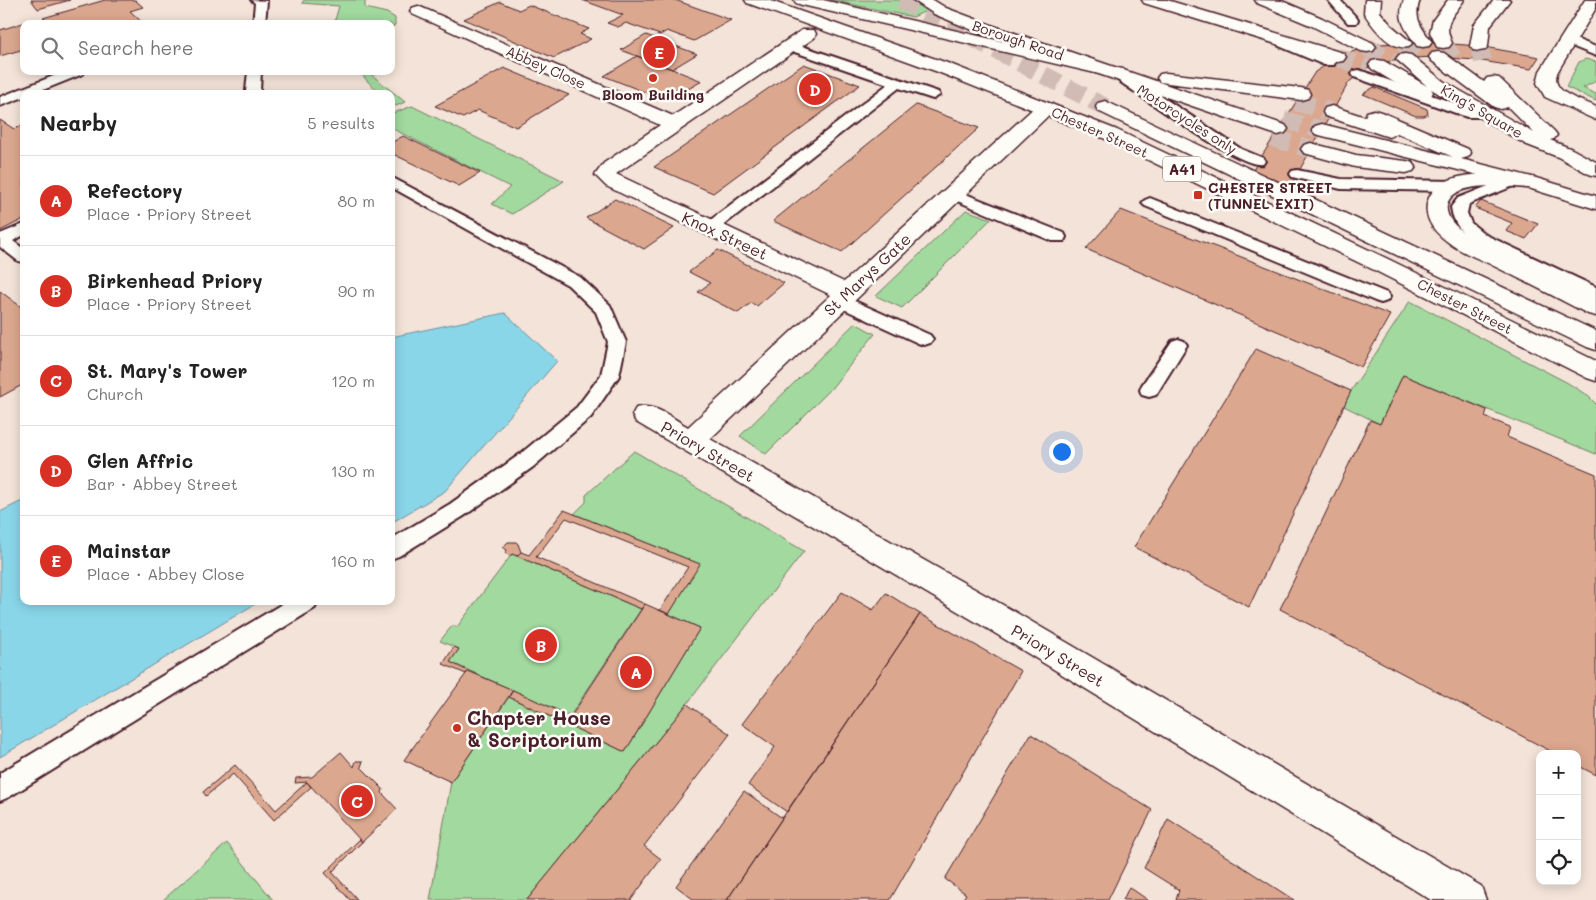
<!DOCTYPE html>
<html lang="en">
<head>
<meta charset="utf-8">
<style>
  :root { --surface:#fff; --page:#f2f2f2; --text:#222; --muted:#767676; --line:#e0e0e0; --accent:#d93025 }
  body { margin:0; font-family:Mali,sans-serif; background:var(--page); color:var(--text) }
  .controls { position:absolute; right:15px; bottom:15px; display:grid; overflow:hidden; border-radius:10px; box-shadow:0 2px 12px #0003 }
  .controls button { width:45px; height:45px; display:grid; place-items:center; padding:0; border:0; border-bottom:1px solid var(--line); background:var(--surface); color:var(--text); font:25px sans-serif }
  .you { position:absolute; left:1061px; top:451px; width:18px; height:18px; margin:-12px; border:4px solid #fff; border-radius:50%; background:#1a73e8; box-shadow:0 0 0 8px #1a73e833 }
  .badge { display:grid; place-items:center; width:32px; height:32px; border-radius:50%; background:var(--accent); color:#fff; font-size:16px; font-weight:700 }
  .pin { position:absolute; translate:-50% -50%; border:2px solid #fff; box-shadow:0 1px 5px #0006 }
  .list { margin:0; padding:0; list-style:none }
  h2 { display:flex; justify-content:space-between; align-items:center; height:65px; margin:0; padding:0 20px; font-size:21px }
  h2 small { font-size:16px; font-weight:400; color:var(--muted) }
  .list li { display:grid; grid-template-columns:32px 1fr auto; gap:15px; align-items:center; box-sizing:border-box; height:90px; padding:0 20px; border-top:1px solid var(--line) }
  .list b { display:block; font-size:19px; white-space:nowrap }
  .list p { margin:0; font-size:16px; white-space:nowrap; color:var(--muted) }
  .list em { font-size:16px; font-style:normal; color:var(--muted) }
  .icon { flex:none; width:28px; height:28px; fill:none; stroke:currentColor; stroke-width:2; stroke-linecap:round; stroke-linejoin:round }
  .map { position:relative; flex:none; width:1596px; height:900px; overflow:hidden }
  .search { position:absolute; background:var(--surface); box-shadow:0 2px 12px #0003; left:20px; top:20px; width:375px; height:55px; display:flex; align-items:center; gap:12px; box-sizing:border-box; padding:0 18px; border-radius:10px; color:var(--muted); font-size:19px }
  .panel { position:absolute; background:var(--surface); box-shadow:0 2px 12px #0003; left:20px; top:90px; width:375px; height:515px; border-radius:10px }
  .map>svg:first-child { display:block }
  .green { fill:#a1d99e; stroke:#767c64 }
  .water { fill:#89d6e9; stroke:#708d9d }
  .building { fill:#dba88f; stroke:#4a1f2b }
  .lines { fill:none; stroke-linecap:round; stroke-linejoin:round }
  .primary-tunnel { stroke:#d1bcb5; stroke-width:18; stroke-dasharray:18 9; stroke-linecap:butt }
  .highway-tunnel { stroke:#d1bcb5; stroke-width:18; stroke-dasharray:18 9; stroke-linecap:butt }
  .lane-casing { stroke:#4a1f2b; stroke-width:4 }
  .street-casing { stroke:#4a1f2b; stroke-width:3 }
  .primary-casing { stroke:#4a1f2b; stroke-width:3 }
  .highway-casing { stroke:#4a1f2b; stroke-width:3 }
  .lane { fill:#fdfcf7; fill-rule:evenodd }
  .street { fill:#fdfcf7; fill-rule:evenodd }
  .primary { fill:#fdfcf7; fill-rule:evenodd }
  .highway { fill:#fdfcf7; fill-rule:evenodd }
  .poi-dot { fill:#c8321e; stroke:#fdfcf7; stroke-width:2 }
  .labels { text-anchor:middle; dominant-baseline:central; stroke-width:5; stroke-linejoin:round; paint-order:stroke }
  .far-street-label { font-size:14px; fill:#4a1f2b; stroke:#fdfcf7 }
  .far-poi-label { font-size:14px; font-weight:bold; fill:#4a1f2b; stroke:#fdfcf7 }
  .shield { fill:#fdfcf7; stroke:#806168; stroke-width:1 }
  .shield-label { font-size:15px; font-weight:bold; fill:#4a1f2b }
  .street-label { font-size:16px; fill:#4a1f2b; stroke:#fdfcf7 }
  .near-poi-label { font-size:19px; font-weight:bold; fill:#4a1f2b; stroke:#fdfcf7; text-anchor:start }
</style>
</head>
<body>
<div class="map">
<svg width="1596" height="900" viewBox="0 0 1596 900">
  <rect width="100%" height="100%" fill="#f3e3d8"/>
  <filter id="ink" filterUnits="userSpaceOnUse"><feTurbulence type="fractalNoise" baseFrequency=".02" numOctaves="2"/><feDisplacementMap in="SourceGraphic" scale="10" xChannelSelector="R" yChannelSelector="G"/><feConvolveMatrix kernelMatrix="1 2 1 2 8 2 1 2 1" color-interpolation-filters="sRGB"/></filter>
  <g filter="url(#ink)">
    <path class="green" d="M304,0H365V8L387,13L395,18V25L391,28V24H334L339,6L302,3Z
      M830,0H910L926,11L913,17Z
      M1586,59L1596,62V81L1583,88L1596,94V101L1566,87L1579,62Z
      M359,71H367L405,102L396,106L391,102V94C377,94 368,82 359,71Z
      M412,106L564,181L512,214L492,204L510,187L391,128V114Z
      M966,210L991,219L902,308L876,296Z
      M1410,301L1568,383L1588,396L1596,404V454L1403,375L1380,424L1344,406L1351,391Z
      M855,323L875,334L830,390L766,454L740,436Z
      M634,451L804,551L687,704L527,900H430L451,782L509,697L625,752L700,628L669,614L699,564L574,514L586,502V495Z
      M512,554L641,609L570,716L450,662L459,649L440,641L452,626L457,627Z
      M227,843L273,900H163Z"/>
    <path class="water" d="M505,313L557,361L445,491L391,523V337Z
      M24,500V601H260L0,757V512Z"/>
    <path class="building" d="M31,0H70L38,9Z
      M105,0H135L143,7L130,11L144,24H48L43,18Z
      M582,0H675L731,20L694,41L667,31L660,35L626,23L618,27L607,23L623,15Z
      M500,2L519,10L529,5L589,29L580,34L591,39L554,58L464,19Z
      M33,20L36,24H24V49L0,56V30Z
      M646,35L697,54L672,69L621,50Z
      M1425,42L1479,46L1539,57L1531,69L1476,60L1434,57L1397,59L1367,68L1349,82L1290,187L1253,170L1315,72L1341,55L1378,44Z
      M637,56L672,69L702,81L683,92L672,88L657,97L604,76Z
      M804,64L860,85L713,193L654,167Z
      M504,68L569,95L516,127L478,110L463,118L435,106Z
      M1374,87L1427,109L1428,114L1424,116H1416L1363,94Z
      M916,105L979,128L842,252L773,221Z
      M0,120L14,129L24,125V219L0,231Z
      M403,136L480,173L459,186L391,153V143Z
      M615,199L674,228L644,249L586,218Z
      M1481,201L1511,213L1538,224L1526,239L1506,231L1512,223L1475,208Z
      M1121,210L1390,315L1361,367L1086,249Z
      M718,250L784,283L757,306L751,303L738,313L698,292L710,283L689,272Z
      M0,291L24,309V384L0,397Z
      M1256,349L1351,391L1249,607L1134,547Z
      M1403,375L1487,410L1485,417L1510,427L1507,437L1596,474V775L1577,765V754H1556L1280,609L1370,420L1380,424Z
      M564,510L700,564L669,614L660,610L688,567L566,518L536,557L645,604L641,609L517,556L521,552L529,555Z
      M508,542H516L518,544L521,552L517,556L512,554L510,556L505,553L507,550L503,547Z
      M842,592L873,610L886,593L920,614L787,812L748,785L775,747L742,724Z
      M645,604L700,628L625,752L566,724Z
      M920,614L1021,671L890,900H727Z
      M454,647L459,649L450,662L468,671L466,674L443,664Z
      M468,671L513,690L451,782L404,760Z
      M513,690L570,716L566,724L509,697Z
      M687,704L730,734L644,846L661,859L631,900H527Z
      M1031,734L1152,810L1108,900H962L966,894L945,879Z
      M341,752L354,767L356,761H363L361,767L383,789L382,793L397,809L362,842L307,782L295,783L296,778L312,777Z
      M235,765L276,810L307,782L311,787L274,820L233,774L206,796L203,792Z
      M744,791L782,818L727,900H694L676,886Z
      M1168,819L1294,900H1176L1179,890L1144,868Z
      M360,839L362,842L332,872L358,900H350L325,873Z
      M1129,887L1148,900H1123Z"/>
    <g class="lines">
      <path class="primary-tunnel" d="M1403,43L1421,58
        M1443,43L1453,58
        M1479,46L1483,61
        M1367,47L1392,61
        M1337,57L1367,68
        M1296,102L1332,112
        M1284,120L1322,130
        M1273,138L1311,149"/>
      <path class="highway-tunnel" d="M900,0L1105,107"/>
      <g class="lane-casing">
        <path id="lane" d="M251,0L267,1L265,24H253L255,3Z
          M1328,0H1340L1356,17L1358,20L1356,23H1348Z
          M1568,36L1596,47V56L1564,43L1562,40L1564,37Z
          M1283,39L1334,59L1335,62L1334,65H1324L1279,46L1277,43L1279,40Z
          M790,42L938,92L940,95L933,99L899,88L716,231H704L702,228L704,225L888,84L786,49L784,46L786,43Z
          M1118,70L1123,71L1241,149L1263,158L1265,161L1263,164C1241,170 1138,93 1113,77L1111,74L1113,71Z
          M1359,70L1477,111L1479,114L1477,117H1467L1354,77L1352,74L1354,71Z
          M66,71H84L83,74L33,94H24V97L0,106V97Z
          M248,71H261L260,91L262,94H248L246,91Z
          M1297,170L1341,179L1454,181L1459,183L1462,186L1459,189L1454,191L1341,189L1292,177L1290,174L1292,171Z
          M391,177L580,277L610,305L626,342L619,376L591,417L533,467L464,516L399,556L391,559V539L450,504L519,455L577,407L601,375L608,342L596,312L568,285L391,187Z
          M1511,177L1516,179L1519,182L1516,185L1469,204L1467,213L1471,223L1486,235L1596,287V300L1479,246C1464,236 1453,225 1451,207L1458,198Z
          M953,189L1064,233L1066,237L1064,241H1052L948,197L945,194L948,191Z
          M1150,198L1387,293L1390,297L1387,301L1381,303L1375,301L1145,206L1142,203L1145,200Z
          M24,224V235L13,241L24,249V262L18,261L0,247V234Z
          M839,294L930,335L933,339L930,343L924,345L918,343L833,304L830,300L833,296Z
          M1178,339L1184,341L1187,345L1156,395L1149,397L1142,395L1140,390L1142,385L1172,341Z
          M287,601H318L315,608L9,797L0,801V773Z"/>
      </g>
      <g class="street-casing">
        <path id="street" d="M1585,0H1596V8L1558,71C1548,93 1580,99 1596,107V120L1545,97L1537,83L1540,71Z
          M418,6L673,116L802,30H814L816,34L814,38L616,174L844,282L1038,104L1045,102L1052,104L1054,108L1052,112L710,439L1010,609L1481,886L1486,900H1431L988,629L636,422L632,415L636,408C654,402 672,418 688,427L831,295L606,186L595,175L604,163L660,125L412,14L410,11L412,8Z"/>
      </g>
      <g class="primary-casing">
        <path id="primary" d="M913,0H933L946,8L994,26L1285,125L1288,129L1285,133L1278,135L1271,133L982,34L934,14Z
          M1142,0H1167L1343,53L1346,57L1343,61L1337,62L1331,61L1144,3Z
          M1255,0L1282,1L1322,18L1373,43L1376,47L1373,51L1367,52L1361,51L1310,25L1257,3Z
          M1365,0H1381L1380,12L1392,26L1412,43L1409,47C1390,51 1373,27 1364,13Z
          M1404,0H1420C1413,18 1421,27 1432,42L1429,46L1423,47L1417,46C1406,30 1396,19 1404,0Z
          M1448,0H1464C1453,17 1442,22 1452,43L1449,47L1443,48L1437,47L1430,32L1433,20Z
          M1494,0H1510L1490,26L1488,46L1485,50L1479,51L1473,50L1470,46L1474,25Z
          M1438,52L1444,53L1484,82L1487,78L1493,77L1499,78L1554,131L1557,135L1554,139L1550,140L1572,149L1596,162V176L1589,174L1558,157L1525,144L1431,89L1433,92L1431,96L1424,98L1417,96L1372,69L1369,65L1372,61L1378,60L1384,61L1427,86L1396,59L1399,55L1405,54L1411,55L1443,81L1534,133L1508,107L1501,109L1494,107L1432,61L1429,57L1432,53Z
          M1166,73L1301,88L1308,90L1310,94L1308,98L1301,100L1160,82L1157,78L1160,74Z
          M1332,106L1365,117L1367,112L1374,110L1381,112L1468,149L1471,153L1468,157L1461,159L1536,178L1596,196V209L1522,186L1315,134L1312,130L1315,126L1322,124L1453,157L1397,133L1389,137L1325,116L1323,112L1325,108Z
          M1311,143L1356,155L1406,161L1413,163L1416,167L1413,171L1406,173L1355,167L1304,153L1301,149L1304,145Z"/>
      </g>
      <g class="highway-casing">
        <path id="highway" d="M745,0H768L950,64L1117,130L1388,259L1596,361V381L1587,378L1372,269L1103,138L938,72L747,3Z
          M794,0H823L1117,68L1123,69L1126,73L1123,77L1117,78L802,5L796,3Z
          M1105,101L1596,331V350L1587,347L1098,111L1096,107L1098,103Z
          M1506,174L1536,178L1539,182L1536,186L1529,188C1510,187 1453,179 1447,205C1445,217 1455,226 1464,233L1596,298V316L1588,314C1556,297 1524,281 1492,265C1478,258 1460,252 1448,242C1431,230 1420,212 1431,194C1445,172 1484,174 1506,174Z"/>
      </g>
      <use href="#lane" class="lane"/>
      <use href="#street" class="street"/>
      <use href="#primary" class="primary"/>
      <use href="#highway" class="highway"/>
    </g>
  </g>
  <g class="poi-dot">
    <circle cx="653" cy="78" r="5"/>
    <rect x="1193" y="190" width="10" height="10" rx="2.5"/>
    <circle cx="457" cy="728" r="5"/>
  </g>
  <g class="labels">
    <g class="far-street-label">
      <text transform="translate(1018 40) rotate(19)">Borough Road</text>
      <text transform="translate(546 67) rotate(24)">Abbey Close</text>
      <text transform="translate(1482 111) rotate(30)">King's Square</text>
      <text transform="translate(1187 119) rotate(33)">Motorcycles only</text>
      <text transform="translate(1100 132) rotate(24)">Chester Street</text>
      <text transform="translate(1465 306) rotate(27)">Chester Street</text>
    </g>
    <g class="far-poi-label">
      <text x="653" y="94">Bloom Building</text>
      <text x="1208" y="187" text-anchor="start">CHESTER STREET<tspan x="1208" dy="16">(TUNNEL EXIT)</tspan></text>
    </g>
    <rect class="shield" x="1163" y="156.5" width="38" height="25" rx="4"/>
    <g class="shield-label">
      <text x="1182" y="169">A41</text>
    </g>
    <g class="street-label">
      <text transform="translate(725 235) rotate(25)">Knox Street</text>
      <text transform="translate(867 274) rotate(-43)">St Marys Gate</text>
      <text transform="translate(708 451) rotate(30)">Priory Street</text>
      <text transform="translate(1058 655) rotate(31)">Priory Street</text>
    </g>
    <g class="near-poi-label">
      <text x="467" y="717">Chapter House<tspan x="467" dy="22">&amp; Scriptorium</tspan></text>
    </g>
  </g>
</svg>
<div class="controls">
<button>+</button>
<button>−</button>
<button><svg class="icon" aria-label="locate" viewBox="0 0 24 24"><circle cx="12" cy="12" r="6"/><path d="M12 2v4M12 18v4M2 12h4M18 12h4"/></svg></button>
</div>
<div class="you"></div>
<div class="pin badge" style="left:636px;top:672px">A</div>
<div class="pin badge" style="left:541px;top:645px">B</div>
<div class="pin badge" style="left:357px;top:801px">C</div>
<div class="pin badge" style="left:815px;top:89px">D</div>
<div class="pin badge" style="left:659px;top:52px">E</div>
<div class="search"><svg class="icon" aria-label="search" viewBox="0 0 24 24"><circle cx="10" cy="10" r="6"/><path d="M15 15l6 6"/></svg>Search here</div>
<section class="panel">
<h2>Nearby<small>5 results</small></h2>
<ul class="list">
<li><span class="badge">A</span><div><b>Refectory</b><p>Place · Priory Street</p></div><em>80 m</em></li>
<li><span class="badge">B</span><div><b>Birkenhead Priory</b><p>Place · Priory Street</p></div><em>90 m</em></li>
<li><span class="badge">C</span><div><b>St. Mary's Tower</b><p>Church</p></div><em>120 m</em></li>
<li><span class="badge">D</span><div><b>Glen Affric</b><p>Bar · Abbey Street</p></div><em>130 m</em></li>
<li><span class="badge">E</span><div><b>Mainstar</b><p>Place · Abbey Close</p></div><em>160 m</em></li>
</ul>
</section>
</div>
</body>
</html>
